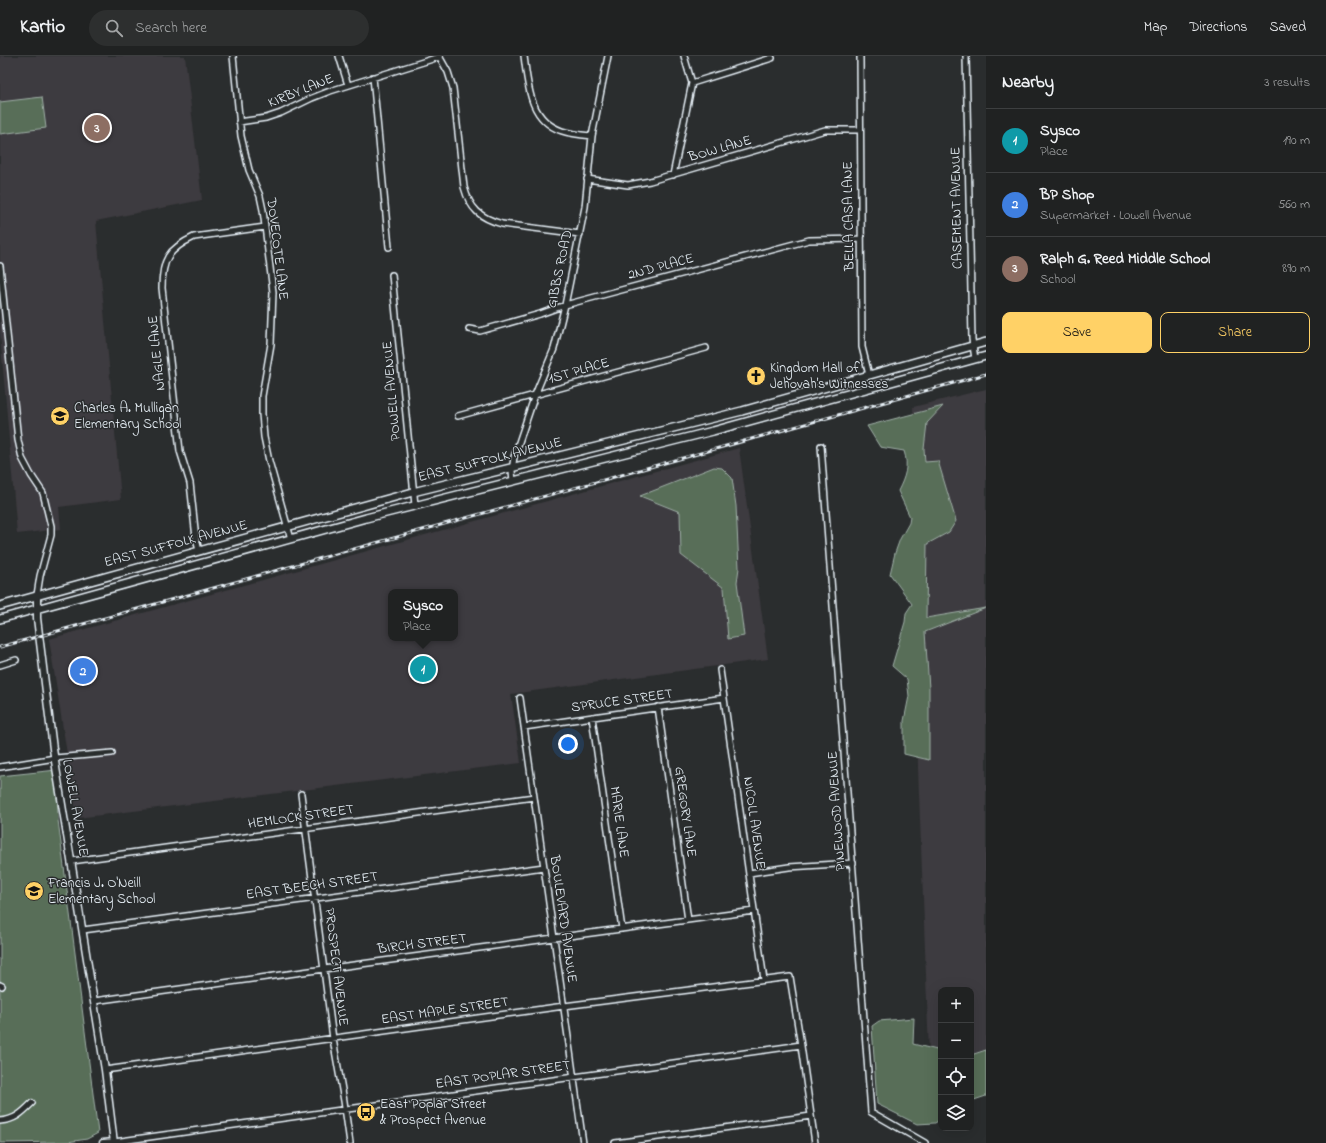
<!DOCTYPE html>
<html lang="en">
<head>
<meta charset="utf-8">
<style>
  :root { --surface:#202222; --page:#2d2f2f; --text:#f1f3f6; --muted:#a2a4a5; --line:#3d3f40; --accent:#ffd166 }
  body { margin:0; font-family:"Indie Flower",sans-serif; background:var(--page); color:var(--text) }
  .controls { position:absolute; right:12px; bottom:12px; display:grid; overflow:hidden; border-radius:8px; box-shadow:0 4px 16px #0002 }
  .controls button { width:36px; height:36px; display:grid; place-items:center; padding:0; border:0; border-bottom:1px solid var(--line); background:var(--surface); color:var(--text); font:20px sans-serif }
  .you { position:absolute; left:568px; top:688px; width:14px; height:14px; margin:-10px; border:3px solid #fff; border-radius:50%; background:#1a73e8; box-shadow:0 0 0 6px #1a73e833 }
  .badge { display:grid; place-items:center; width:26px; height:26px; border-radius:50%; background:var(--accent); color:#fff; font-size:13px; font-weight:700 }
  .pin { position:absolute; translate:-50% -50%; border:2px solid #fff; box-shadow:0 1px 4px #0006 }
  .popup { position:absolute; left:388px; top:533px; width:70px; height:52px; box-sizing:border-box; display:grid; place-content:center; border-radius:8px; background:var(--surface); filter:drop-shadow(0 1px 3px #0005); font-size:13px; white-space:nowrap; color:var(--muted) }
  .popup b { font-size:15px; color:var(--text) }
  .popup::after { content:''; position:absolute; left:50%; top:100%; margin-left:-8px; border:8px solid transparent; border-top-color:var(--surface) }
  .list { margin:0; padding:0; list-style:none }
  h2 { display:flex; justify-content:space-between; align-items:center; height:52px; margin:0; padding:0 16px; font-size:17px }
  h2 small { font-size:13px; font-weight:400; color:var(--muted) }
  .list li { display:grid; grid-template-columns:26px 1fr auto; gap:12px; align-items:center; box-sizing:border-box; height:64px; padding:0 16px; border-top:1px solid var(--line) }
  .list b { display:block; font-size:15px; white-space:nowrap }
  .list p { margin:0; font-size:13px; white-space:nowrap; color:var(--muted) }
  .list em { font-size:13px; font-style:normal; color:var(--muted) }
  .actions { display:flex; gap:8px; padding:12px 16px }
  .actions a { flex:1; padding:9px 0; border:1px solid var(--accent); border-radius:8px; text-align:center; font-size:14px; color:var(--accent) }
  .actions .main { background:var(--accent); color:#111 }
  .icon { flex:none; width:22px; height:22px; fill:none; stroke:currentColor; stroke-width:2; stroke-linecap:round; stroke-linejoin:round }
  .map { position:relative; flex:none; width:986px; height:1087px; overflow:hidden }
  header { display:flex; align-items:center; gap:24px; box-sizing:border-box; height:56px; padding:0 20px; background:var(--surface); border-bottom:1px solid var(--line) }
  header strong { font-size:19px }
  nav { display:flex; gap:22px; margin-inline-start:auto; font-size:14px }
  .search { width:280px; height:36px; background:var(--page); display:flex; align-items:center; gap:10px; box-sizing:border-box; padding:0 14px; border-radius:22px; color:var(--muted); font-size:15px }
  main { display:flex }
  aside { flex:1; background:var(--surface) }
  .map>svg:first-child { display:block }
  .built { fill:#3d3a3f; fill-rule:evenodd }
  .green { fill:#586e59; stroke:#a0b0a8 }
  .lines { fill:none; stroke-linecap:round; stroke-linejoin:round }
  .minor-casing { stroke:#e8f1f8; stroke-width:8 }
  .tertiary-casing { stroke:#e8f1f8; stroke-width:9 }
  .secondary-casing { stroke:#e8f1f8; stroke-width:10 }
  .minor { stroke:#2a2d2e; stroke-width:5 }
  .tertiary { stroke:#2a2d2e; stroke-width:6 }
  .secondary { stroke:#2a2d2e; stroke-width:7 }
  .rail-casing { stroke:#e8f1f8; stroke-width:3 }
  .rail { stroke:#2a2d2e; stroke-width:1.5; stroke-dasharray:4.5; stroke-linecap:butt }
  .labels { text-anchor:middle; dominant-baseline:central; stroke-width:3; stroke-linejoin:round; paint-order:stroke }
  .street-label { font-size:14px; fill:#e8f1f8; stroke:#2a2d2e }
  .poi-label { font-size:14px; fill:#e8f1f8; stroke:#2a2d2e; text-anchor:start }
</style>
</head>
<body>
<header>
<strong>Kartio</strong>
<div class="search"><svg class="icon" aria-label="search" viewBox="0 0 24 24"><circle cx="10" cy="10" r="6"/><path d="M15 15l6 6"/></svg>Search here</div>
<nav><a>Map</a><a>Directions</a><a>Saved</a></nav>
</header>
<main>
<div class="map">
<svg width="986" height="1087" viewBox="0 0 986 1087">
  <rect width="100%" height="100%" fill="#2a2d2e"/>
  <filter id="ink" filterUnits="userSpaceOnUse"><feTurbulence type="fractalNoise" baseFrequency=".025" numOctaves="2"/><feDisplacementMap in="SourceGraphic" scale="8" xChannelSelector="R" yChannelSelector="G"/><feConvolveMatrix kernelMatrix="1 2 1 2 8 2 1 2 1" color-interpolation-filters="sRGB"/></filter>
  <g filter="url(#ink)">
    <path class="built" d="M0,0H185L202,144L96,165L121,443L59,451L61,473L17,478L0,277Z
      M986,333V1006L971,1016V934H941V1003L929,997L918,712L913,351Z
      M739,392L768,603L511,638L521,707L77,762L49,583ZM391,536H455V582H391Z"/>
    <path class="green" d="M42,41L46,72L0,78V46Z
      M943,350L927,367L924,393L925,406L938,405L956,465L949,476L927,488L926,562L986,552L925,576L929,632V704L904,698V665L909,640L907,623L892,610L905,566L906,557L912,548L890,518L895,497L900,483L909,467L910,461L898,435C905,421 909,410 904,395L880,391L867,370Z
      M714,411L722,412L732,422L736,450L739,512L737,526L744,580L728,583L724,532L681,499L680,456L640,440Z
      M57,714L58,764L98,1077L87,1083L68,1086L0,1087V720Z
      M914,962L913,988L941,995V1063L935,1067L917,1068L877,1048L872,970L879,965Z
      M986,994V1040L971,1045V999Z"/>
    <g class="lines">
      <g class="minor-casing">
        <path id="minor" d="M233,0L241,80L249,114L260,140L263,154L273,236L271,288L262,340V358L264,381L269,405L291,483
          M339,0L348,29
          M439,0L448,16L453,32L464,131C470,153 480,162 502,168L580,178
          M524,0C528,29 529,64 562,75C571,78 582,79 592,80
          M860,0L862,291L869,319
          M966,0L972,283L975,303
          M373,21L389,191
          M692,27L772,2
          M239,66L266,62L281,57L312,42L330,35L439,1
          M673,119L692,27L684,0
          M587,123L628,129L650,125L825,74H860
          M0,210L18,384L22,402L31,419L43,437L51,470V479L40,520L37,539
          M392,219L415,449
          M469,273L480,275L540,258L565,249L809,184L861,183
          M458,360L706,292
          M821,390L871,1056L925,1087
          M513,425L512,415L514,401L535,339L554,293L565,249L585,151L592,80L608,0
          M199,495L196,482L190,427L180,395L162,232C162,204 168,193 194,181L265,171
          M0,609L16,604
          M720,614L764,924
          M520,642L583,1087
          M658,651L688,864
          M592,661L622,873
          M524,671L724,642
          M0,711L55,702L112,697
          M301,738L333,983L344,1045L350,1087
          M72,805L534,741
          M749,817L789,811L853,807
          M83,874L544,811
          M0,929L2,930
          M94,945L324,913L754,855
          M105,1014L564,950L790,921L800,983L815,1087
          M0,1065C15,1064 22,1057 32,1047
          M114,1086L801,989
          M615,1087L811,1060"/>
      </g>
      <g class="tertiary-casing">
        <path id="tertiary" d="M37,539V562L53,693L105,1014L114,1087
          M103,1087L114,1086"/>
      </g>
      <g class="secondary-casing">
        <path id="secondary" d="M0,550L413,436L742,355L986,286
          M0,563L366,462L713,375L986,300"/>
      </g>
      <use href="#minor" class="minor"/>
      <use href="#tertiary" class="tertiary"/>
      <use href="#secondary" class="secondary"/>
      <g class="rail-casing">
        <path id="rail" d="M0,591C329,501 657,408 986,318"/>
      </g>
      <use href="#rail" class="rail"/>
    </g>
  </g>
  <defs>
    <g id="church-disc" transform="scale(1)"><circle r="9.5" fill="#ffd166" stroke="#2a2d2e"/><path d="M-1.2-6h2.4v3.5h3.3v2.4h-3.3V6h-2.4V-.1h-3.3v-2.4h3.3Z" fill="#111"/></g>
    <g id="school-disc" transform="scale(1)"><circle r="9.5" fill="#ffd166" stroke="#2a2d2e"/><path d="M0-5L7-2L0 1L-7-2ZM-4 1L0 2.5L4 1V4Q0 6-4 4Z" fill="#111"/></g>
    <g id="bus-disc" transform="scale(1)"><circle r="9.5" fill="#ffd166" stroke="#2a2d2e"/><path d="M-5-6H5V4H4V6H2V4H-2V6H-4V4H-5ZM-3.5-4V0h7V-4ZM-3.5 1.2v1.5H-2V1.2ZM2 1.2v1.5H3.5V1.2Z" fill="#111"/></g>
  </defs>
  <g fill-rule="evenodd">
    <use href="#church-disc" x="756" y="320"/>
    <use href="#school-disc" x="60" y="360"/>
    <use href="#school-disc" x="34" y="835"/>
    <use href="#bus-disc" x="366" y="1056"/>
  </g>
  <g class="labels">
    <g class="street-label">
      <text transform="translate(301 35) rotate(-22)">KIRBY LANE</text>
      <text transform="translate(720 93) rotate(-16)">BOW LANE</text>
      <text transform="translate(957 152) rotate(-91)">CASEMENT AVENUE</text>
      <text transform="translate(849 160) rotate(-91)">BELLA CASA LANE</text>
      <text transform="translate(277 193) rotate(83)">DOVECOTE LANE</text>
      <text transform="translate(661 211) rotate(-15)">2ND PLACE</text>
      <text transform="translate(560 213) rotate(-78)">GIBBS ROAD</text>
      <text transform="translate(157 297) rotate(-96)">NAGLE LANE</text>
      <text transform="translate(579 315) rotate(-16)">1ST PLACE</text>
      <text transform="translate(392 335) rotate(-95)">POWELL AVENUE</text>
      <text transform="translate(490 404) rotate(-14)">EAST SUFFOLK AVENUE</text>
      <text transform="translate(176 488) rotate(-15)">EAST SUFFOLK AVENUE</text>
      <text transform="translate(622 645) rotate(-8)">SPRUCE STREET</text>
      <text transform="translate(75 752) rotate(80)">LOWELL AVENUE</text>
      <text transform="translate(837 755) rotate(-94)">PINEWOOD AVENUE</text>
      <text transform="translate(685 756) rotate(82)">GREGORY LANE</text>
      <text transform="translate(301 761) rotate(-8)">HEMLOCK STREET</text>
      <text transform="translate(619 766) rotate(82)">MARIE LANE</text>
      <text transform="translate(754 767) rotate(82)">NICOLL AVENUE</text>
      <text transform="translate(312 830) rotate(-8)">EAST BEECH STREET</text>
      <text transform="translate(563 863) rotate(82)">BOULEVARD AVENUE</text>
      <text transform="translate(422 888) rotate(-7)">BIRCH STREET</text>
      <text transform="translate(336 911) rotate(83)">PROSPECT AVENUE</text>
      <text transform="translate(445 955) rotate(-8)">EAST MAPLE STREET</text>
      <text transform="translate(503 1019) rotate(-8)">EAST POPLAR STREET</text>
    </g>
    <g class="poi-label">
      <text x="770" y="312">Kingdom Hall of<tspan x="770" dy="16">Jehovah’s Witnesses</tspan></text>
      <text x="74" y="352">Charles A. Mulligan<tspan x="74" dy="16">Elementary School</tspan></text>
      <text x="48" y="827">Francis J. O'Neill<tspan x="48" dy="16">Elementary School</tspan></text>
      <text x="380" y="1048">East Poplar Street<tspan x="380" dy="16">&amp; Prospect Avenue</tspan></text>
    </g>
  </g>
</svg>
<div class="controls">
<button>+</button>
<button>−</button>
<button><svg class="icon" aria-label="locate" viewBox="0 0 24 24"><circle cx="12" cy="12" r="6"/><path d="M12 2v4M12 18v4M2 12h4M18 12h4"/></svg></button>
<button><svg class="icon" aria-label="layers" viewBox="0 0 24 24"><path d="M12 4l9 5-9 5-9-5zM3 14l9 5 9-5"/></svg></button>
</div>
<div class="you"></div>
<div class="pin badge" style="left:423px;top:613px;background:#0f9aa8">1</div>
<div class="popup"><b>Sysco</b>Place</div>
<div class="pin badge" style="left:83px;top:615px;background:#3f7fe0">2</div>
<div class="pin badge" style="left:97px;top:72px;background:#8d6e63">3</div>
</div>
<aside>
<h2>Nearby<small>3 results</small></h2>
<ul class="list">
<li><span class="badge" style="background:#0f9aa8">1</span><div><b>Sysco</b><p>Place</p></div><em>190 m</em></li>
<li><span class="badge" style="background:#3f7fe0">2</span><div><b>BP Shop</b><p>Supermarket · Lowell Avenue</p></div><em>560 m</em></li>
<li><span class="badge" style="background:#8d6e63">3</span><div><b>Ralph G. Reed Middle School</b><p>School</p></div><em>890 m</em></li>
</ul>
<div class="actions"><a class="main">Save</a><a>Share</a></div>
</aside>
</main>
</body>
</html>
